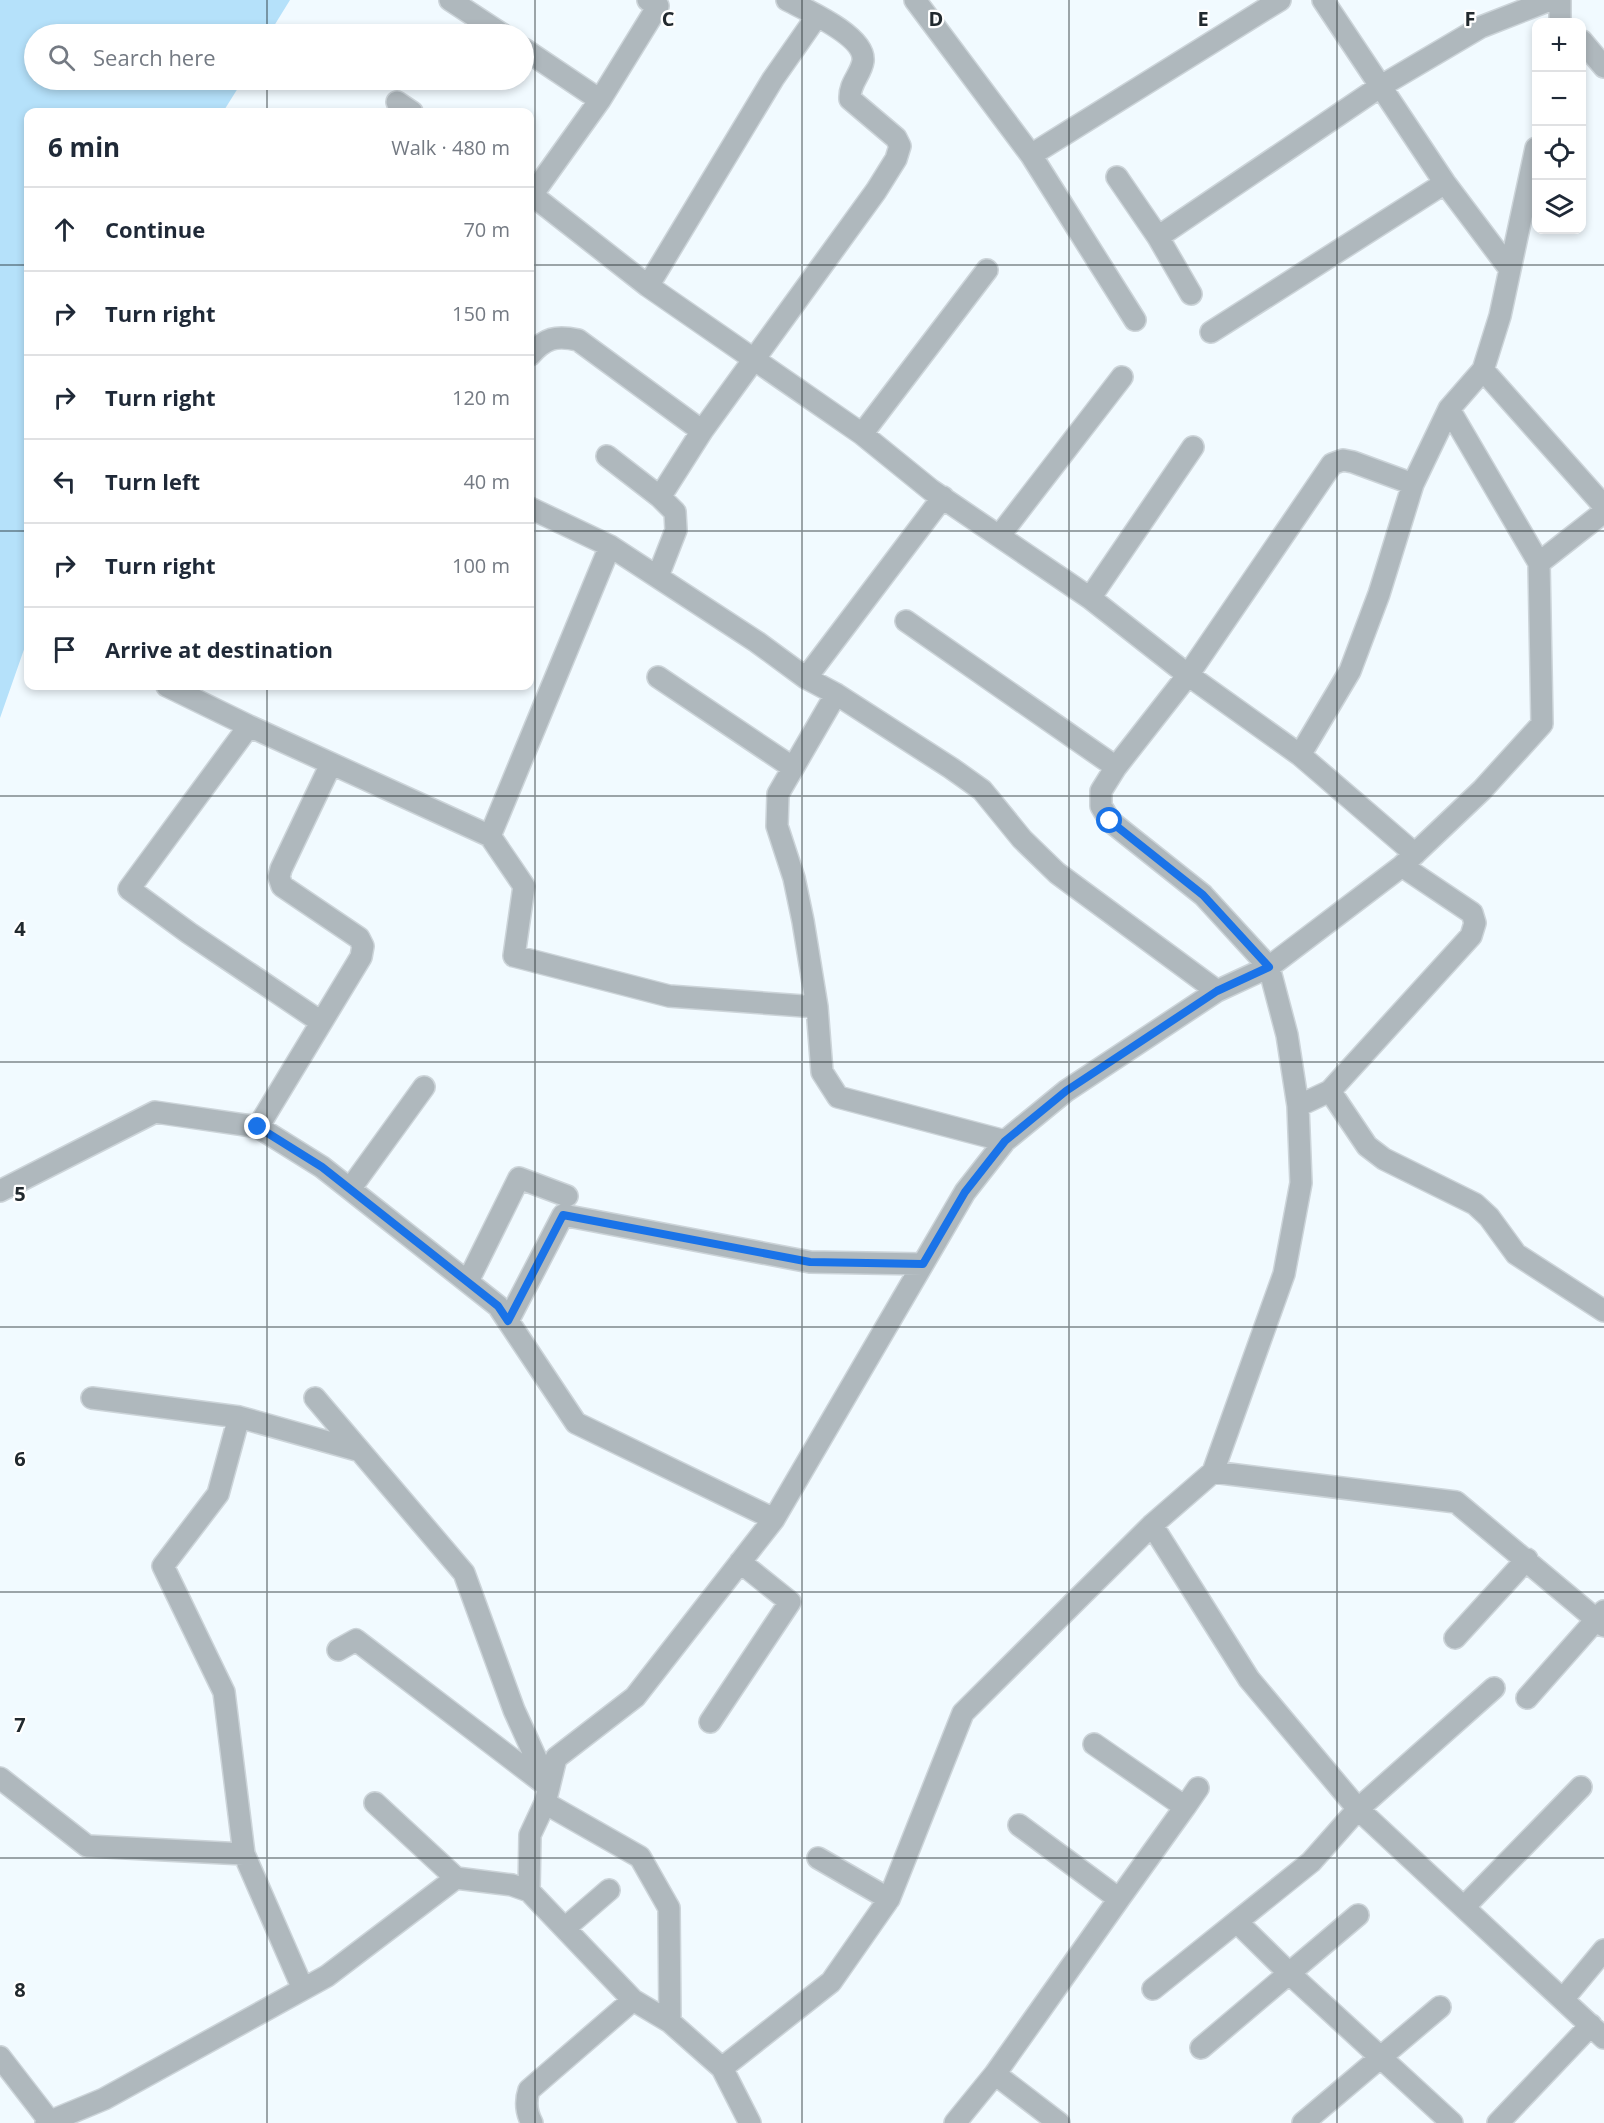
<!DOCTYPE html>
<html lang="en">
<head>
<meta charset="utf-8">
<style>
  :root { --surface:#fff; --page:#f2f2f3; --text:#1f2937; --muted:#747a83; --line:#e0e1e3 }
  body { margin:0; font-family:"Open Sans",sans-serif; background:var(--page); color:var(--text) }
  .controls { position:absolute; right:18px; top:18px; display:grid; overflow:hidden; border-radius:12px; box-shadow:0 3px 9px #0003 }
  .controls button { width:54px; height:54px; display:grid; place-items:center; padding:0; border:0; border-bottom:2px solid var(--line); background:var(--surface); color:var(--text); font:30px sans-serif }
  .stop { position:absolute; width:18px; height:18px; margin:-14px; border:4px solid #1a73e8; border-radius:50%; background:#fff }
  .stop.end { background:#1a73e8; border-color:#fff; box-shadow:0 2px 6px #0008 }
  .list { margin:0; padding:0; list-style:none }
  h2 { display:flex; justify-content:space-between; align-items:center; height:78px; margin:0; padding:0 24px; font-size:26px }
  h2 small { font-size:20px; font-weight:400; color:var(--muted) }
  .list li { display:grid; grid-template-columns:39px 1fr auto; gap:18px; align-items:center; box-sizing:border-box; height:84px; padding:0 24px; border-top:2px solid var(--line) }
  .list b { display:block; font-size:22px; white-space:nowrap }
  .list em { font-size:20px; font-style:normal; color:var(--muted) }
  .icon { flex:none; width:33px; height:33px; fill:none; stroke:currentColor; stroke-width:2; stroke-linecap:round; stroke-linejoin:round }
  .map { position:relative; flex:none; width:1604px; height:2123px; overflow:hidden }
  .search { position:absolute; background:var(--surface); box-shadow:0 3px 9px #0003; left:24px; top:24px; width:510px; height:66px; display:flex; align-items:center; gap:15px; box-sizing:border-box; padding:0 21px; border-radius:33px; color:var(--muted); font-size:22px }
  .panel { position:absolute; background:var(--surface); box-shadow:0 3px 9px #0003; left:24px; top:108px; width:510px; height:582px; border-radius:12px }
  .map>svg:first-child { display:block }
  .green { fill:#b5e1fa }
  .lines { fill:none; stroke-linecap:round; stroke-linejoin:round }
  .minor-casing { stroke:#ccd4d9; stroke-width:24 }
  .minor { stroke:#afb8bd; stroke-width:21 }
  .route { stroke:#1a73e8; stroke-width:8 }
  .grid { fill:none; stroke:#21292e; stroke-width:1.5; stroke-opacity:0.55 }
  .grid-label { font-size:20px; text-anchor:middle; font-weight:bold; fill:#21292e; stroke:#fff; stroke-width:4.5; stroke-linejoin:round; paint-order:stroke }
</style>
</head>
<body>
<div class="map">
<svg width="1604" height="2123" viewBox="0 0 1604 2123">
  <rect width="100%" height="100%" fill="#f1faff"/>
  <path class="green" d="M0,0H290L269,34H34V80H243L223,112H28V638L0,718Z"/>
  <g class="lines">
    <g class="minor-casing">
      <path id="minor" d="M450,0L502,34
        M915,0L1031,155L1135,320
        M1323,0L1445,183L1509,268
        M1560,0V22
        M817,16L773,79L648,286L862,434L931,490L1090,598L1188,675L1300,755L1415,854
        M1582,41L1604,67
        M524,49L600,100
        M397,102L412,112
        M1031,155L1280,0
        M1117,177L1158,237L1191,294
        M530,193L532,195L600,100L658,6L648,0
        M532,195L648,286
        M1158,237L1381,86L1481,27L1550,0
        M1211,332L1445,183
        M530,355C545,338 556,335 578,340L702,431
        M1483,370L1604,506
        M862,434L987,270
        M607,456L660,497L675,512L676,530L658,576
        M1413,484L1353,462L1343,460L1332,464L1188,675L1116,767L1101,791V806L1110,821L1203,895L1269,967L1287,1035L1298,1106L1301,1183L1284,1274L1213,1472L1456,1502L1604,1626
        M660,497L702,431L876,191L896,159L900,146L896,138L850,99C849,83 861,75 863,61C866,36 806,10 787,0
        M530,508L610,546L757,642L806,678L836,694L951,768L982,790L1022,839L1057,873L1217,991
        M1000,535L1122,377
        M610,546L490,836L524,886L514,956L669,996L817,1007
        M1539,563L1604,512
        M1090,598L1193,447
        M906,621L1116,767
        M658,677L792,767
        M806,678L943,497
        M167,686L249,726L490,836
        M836,694L778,794L777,826L794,878L803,921L817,1007L822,1072L838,1097L1005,1141
        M249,726L129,889L189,933L321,1022
        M1300,755L1350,671L1379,594L1413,484L1449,409L1483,370L1500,316L1536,148
        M1330,1091L1367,1146L1384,1159L1475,1204L1489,1217L1516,1254L1604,1311
        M1298,1106L1330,1091L1471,936L1475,923L1472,913L1402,866
        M258,1127L361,957L363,946L359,938L282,886L279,877L281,869L331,764
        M350,1189L424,1087
        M0,1191L155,1112L258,1127L322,1167L498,1306L576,1423L774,1519
        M468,1281L519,1178L567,1196
        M508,1321L563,1215L810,1262L923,1264
        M92,1398L239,1417L360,1451
        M315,1398L464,1573L514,1710L549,1787
        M239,1417L218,1494L163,1566L224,1692L244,1854L303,1989
        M1152,1525L1249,1679L1358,1809L1604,2038
        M1455,1638L1527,1559
        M338,1650L356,1640L546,1785
        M1527,1698L1604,1611
        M710,1722L790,1602L740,1562
        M0,1778L87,1846L244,1854
        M375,1803L456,1878
        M545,1803L640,1857L669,1908L670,2022
        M1185,1807L1198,1788
        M1019,1825L1119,1899L1185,1807L1094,1744
        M818,1858L889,1899
        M1464,1907L1581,1787
        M1237,1922L1291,1975L1452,2123
        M565,1928L609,1890
        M1153,1989L1311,1862L1358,1809L1494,1688
        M1564,1998L1604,1950
        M1201,2048L1358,1915
        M0,2057L51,2123
        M722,2068L831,1982L889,1899L963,1713L1152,1525L1213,1472
        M995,2074L1059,2123
        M46,2123L104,2099L327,1976L456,1878L512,1885L529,1891
        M532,2123C526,2112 525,2102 529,2090L633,2000
        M750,2123L722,2068L670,2022L633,2000L529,1891L530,1835L545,1803L556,1758L635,1697L774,1519L965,1192L1005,1141L1066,1091L1217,991L1269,967L1402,866L1482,790L1542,724L1539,563L1449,409
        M955,2123L995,2074L1119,1899
        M1303,2123L1440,2007
        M1498,2123L1591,2025"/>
    </g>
    <use href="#minor" class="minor"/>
  </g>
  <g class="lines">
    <path class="route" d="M258,1127L322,1167L498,1306L508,1321L563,1215L810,1262L923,1264L965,1192L1005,1141L1066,1091L1217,991L1269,967L1203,895L1110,821"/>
  </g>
  <path class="grid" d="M267,0V34M535,0V2123M802,0V2123M1069,0V2123M1337,0V2123M267,80V112M0,265H28M530,265H1604M0,531H28M530,531H1604M267,686V2123M0,796H1604M0,1062H1604M0,1327H1604M0,1592H1604M0,1858H1604"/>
  <g class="grid-label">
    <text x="668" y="26">C</text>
    <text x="936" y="26">D</text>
    <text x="1203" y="26">E</text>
    <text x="1470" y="26">F</text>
    <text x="20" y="936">4</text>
    <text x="20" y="1201">5</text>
    <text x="20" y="1466">6</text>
    <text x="20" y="1732">7</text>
    <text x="20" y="1997">8</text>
  </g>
</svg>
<div class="controls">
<button>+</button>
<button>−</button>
<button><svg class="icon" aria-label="locate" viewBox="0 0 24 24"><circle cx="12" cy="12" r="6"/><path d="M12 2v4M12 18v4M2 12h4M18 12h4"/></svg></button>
<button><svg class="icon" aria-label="layers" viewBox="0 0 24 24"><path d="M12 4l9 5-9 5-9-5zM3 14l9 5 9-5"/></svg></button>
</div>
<div class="stop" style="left:1110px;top:821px"></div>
<div class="stop end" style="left:258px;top:1127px"></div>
<div class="search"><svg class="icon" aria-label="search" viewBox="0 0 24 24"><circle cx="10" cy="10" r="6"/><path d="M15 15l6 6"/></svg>Search here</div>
<section class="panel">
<h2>6 min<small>Walk · 480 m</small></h2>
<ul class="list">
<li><svg class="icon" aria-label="ahead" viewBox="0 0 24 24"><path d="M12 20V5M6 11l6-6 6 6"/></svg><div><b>Continue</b></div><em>70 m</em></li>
<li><svg class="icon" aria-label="right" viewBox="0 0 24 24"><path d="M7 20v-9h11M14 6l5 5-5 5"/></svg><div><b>Turn right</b></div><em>150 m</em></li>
<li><svg class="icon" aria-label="right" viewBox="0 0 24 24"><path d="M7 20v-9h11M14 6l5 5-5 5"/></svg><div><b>Turn right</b></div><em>120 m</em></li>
<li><svg class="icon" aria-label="left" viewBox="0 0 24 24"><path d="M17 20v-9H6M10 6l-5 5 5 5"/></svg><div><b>Turn left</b></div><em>40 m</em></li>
<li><svg class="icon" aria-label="right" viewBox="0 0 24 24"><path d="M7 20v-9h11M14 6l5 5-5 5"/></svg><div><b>Turn right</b></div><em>100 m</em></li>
<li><svg class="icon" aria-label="arrive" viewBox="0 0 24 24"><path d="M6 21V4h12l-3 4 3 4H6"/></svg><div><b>Arrive at destination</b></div></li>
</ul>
</section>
</div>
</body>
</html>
